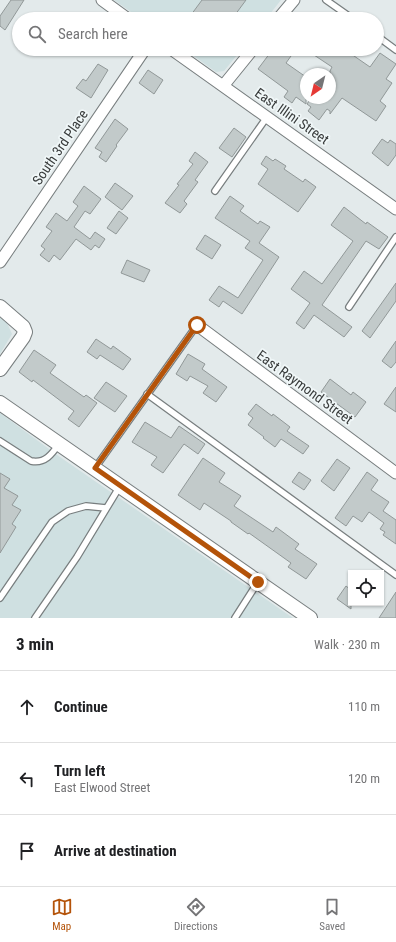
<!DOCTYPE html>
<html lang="en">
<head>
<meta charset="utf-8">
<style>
  :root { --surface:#fff; --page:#f2f2f2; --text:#202124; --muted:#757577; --line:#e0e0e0; --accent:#b45309 }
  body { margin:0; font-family:"Roboto Condensed",sans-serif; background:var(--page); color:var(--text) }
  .controls { position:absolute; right:12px; bottom:12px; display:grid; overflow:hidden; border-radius:0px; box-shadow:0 1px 3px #0004 }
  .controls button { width:36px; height:36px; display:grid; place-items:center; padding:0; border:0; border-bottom:1px solid var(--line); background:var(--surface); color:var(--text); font:20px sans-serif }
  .compass { position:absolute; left:300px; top:68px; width:36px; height:36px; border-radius:50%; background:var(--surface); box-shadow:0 1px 3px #0004; rotate:215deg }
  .stop { position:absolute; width:12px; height:12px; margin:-9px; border:3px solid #b45309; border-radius:50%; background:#fff }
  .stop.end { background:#b45309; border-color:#fff; box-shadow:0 1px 4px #0008 }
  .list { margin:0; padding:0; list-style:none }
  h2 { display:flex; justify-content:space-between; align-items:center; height:52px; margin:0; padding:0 16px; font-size:17px }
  h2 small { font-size:13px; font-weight:400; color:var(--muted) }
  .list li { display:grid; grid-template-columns:26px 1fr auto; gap:12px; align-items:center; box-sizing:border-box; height:72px; padding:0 16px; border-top:1px solid var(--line) }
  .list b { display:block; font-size:15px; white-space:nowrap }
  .list p { margin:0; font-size:13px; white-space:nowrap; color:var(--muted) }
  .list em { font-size:13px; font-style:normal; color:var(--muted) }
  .icon { flex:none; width:22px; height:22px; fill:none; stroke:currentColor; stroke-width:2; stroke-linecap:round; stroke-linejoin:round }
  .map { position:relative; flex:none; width:396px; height:618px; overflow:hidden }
  .search { position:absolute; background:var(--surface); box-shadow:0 1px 3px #0004; left:12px; right:12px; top:12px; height:44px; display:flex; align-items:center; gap:10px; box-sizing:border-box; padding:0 14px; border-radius:22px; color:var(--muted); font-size:15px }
  .sheet { height:268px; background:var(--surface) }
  nav { display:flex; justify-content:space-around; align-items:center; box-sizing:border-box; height:56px; border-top:1px solid var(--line); background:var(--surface); font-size:11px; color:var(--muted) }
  nav a { display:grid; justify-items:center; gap:2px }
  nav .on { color:var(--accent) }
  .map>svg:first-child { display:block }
  .built { fill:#cfe0e1 }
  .building { fill:#c2caca; stroke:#919898 }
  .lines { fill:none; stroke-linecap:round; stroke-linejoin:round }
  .service-casing { stroke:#787e7f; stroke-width:8 }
  .minor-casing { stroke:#787e7f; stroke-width:13 }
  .tertiary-casing { stroke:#787e7f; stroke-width:16 }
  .service { stroke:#fff; stroke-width:5.5 }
  .minor { stroke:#fff; stroke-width:11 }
  .tertiary { stroke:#fff; stroke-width:14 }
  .route { stroke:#b45309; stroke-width:5 }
  .labels { text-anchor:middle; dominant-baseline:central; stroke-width:3.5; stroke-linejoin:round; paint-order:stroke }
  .street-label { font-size:14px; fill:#393c3c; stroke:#f0f7f8 }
</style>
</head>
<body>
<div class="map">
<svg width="396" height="618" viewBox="0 0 396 618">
  <rect width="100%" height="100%" fill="#e3eaeb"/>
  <path class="built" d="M114,0H281L266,19H141Z
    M184,49H242L224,71L216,72Z
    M0,317L7,323L12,334L0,354Z
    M0,413L60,457L293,618H0Z"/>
  <path class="building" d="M11,0H24L5,30L0,26V16Z
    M202,0H246L232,19H188Z
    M273,49H296L286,63L306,77V104L296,97L292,103L284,97L288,91L258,69Z
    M305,49H344L370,67L380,53L396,64L386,79L392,83L380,101L386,106L376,121L342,98L330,114V111L327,109L319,120L308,111L311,107L307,104L311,98H330V71L332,67Z
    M98,64L108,70L91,98L76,88L83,79L86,81Z
    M148,70L163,80L154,94L139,83Z
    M115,119L128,129L116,145L117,146L106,162L99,157L102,152L95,148Z
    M234,128L246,137L232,157L219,148Z
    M382,139L388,143L390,140L396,144V155L388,166L372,153Z
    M195,152L208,162L195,180L198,182L184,201L187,204L180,213L165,203L179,185L177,184L193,164L189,161Z
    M266,156L273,161L275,159L286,166L284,169L303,182L305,179L316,187L298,212L258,184L268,169L261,164Z
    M115,183L133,196L122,210L105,197Z
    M84,186L101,199L90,214L85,211L74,227L90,239L95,232L105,239L99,248L95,245L91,250L76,239L60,260L54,255L49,262L40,255L45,249L41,246L52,231L46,227L56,213L67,221L78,206L73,202Z
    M230,196L244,206L240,211L258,224L260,221L270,227L259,243L279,257L242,314L223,301L219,307L209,300L219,286L238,298L263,260L245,248L250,241L215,218Z
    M344,207L366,224L367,222L388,237L379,249L366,241L322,305L352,327L344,337L314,315L304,329L296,323L310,303L291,289L304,271L322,284L353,241L331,225Z
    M119,211L128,218L116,234L107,228Z
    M205,235L221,245L212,259L196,249Z
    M127,260L150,270L144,282L121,273Z
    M396,283V301L370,338L362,331Z
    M96,339L111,349L113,346L131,359L123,370L100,355L97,359L87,352Z
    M396,341V362L391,368L382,361Z
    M34,350L56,365L50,373L84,397L86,395L97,403L79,427L68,419L74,411L33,380L32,382L19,372Z
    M188,354L205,364L202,369L227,387L216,402L203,393L208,386L190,376L187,381L176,374Z
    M330,379L351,395L353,392L366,402L355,417L321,392Z
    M106,382L127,396L115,412L94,398Z
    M396,387V412L384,404Z
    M256,404L272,416L273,414L290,427L287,431L309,446L303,454L281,439L275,447L263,438L264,437L248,425L253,418L248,414Z
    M145,422L171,438L179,426L205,444L198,454L184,444L163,473L151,465L157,457L132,442Z
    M203,458L225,473L219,482L241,496L234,506L273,532L276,527L299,544L295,549L317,564L306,579L288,567L291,563L249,533L248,534L231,522V521L204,503L200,510L178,495Z
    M337,459L350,468L334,491L321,481Z
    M299,472L311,480L304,490L292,482Z
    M367,472L378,480L371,490L389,502L383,511L396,520V544L383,535L385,532L380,529L384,523L369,512L362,522L353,516L346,526L335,518Z
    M0,473L10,479L4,488L18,496L12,505L21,510L12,524L16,527L0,553Z
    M346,586L351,590V609L337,599Z
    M396,592V618H379Z"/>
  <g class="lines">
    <g class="service-casing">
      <path id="service" d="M326,0L353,19
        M377,36L396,50
        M215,191L267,117
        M349,307L396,237
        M147,394L396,575
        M0,441L31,461C45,464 52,454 59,444
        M95,468L197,325
        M0,598L52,522L68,511L86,506L106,508
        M35,618L77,557L120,486
        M235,618L258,582"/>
    </g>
    <g class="minor-casing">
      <path id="minor" d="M102,0L128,19
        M278,19L294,0
        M171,49L396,209
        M223,86L253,49
        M0,262L145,49
        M197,325L396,473"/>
    </g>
    <g class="tertiary-casing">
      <path id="tertiary" d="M0,307L23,327L25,332L23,337L0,369
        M0,403L310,618"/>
    </g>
    <use href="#service" class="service"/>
    <use href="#minor" class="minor"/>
    <use href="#tertiary" class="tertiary"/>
  </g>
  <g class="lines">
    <path class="route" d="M197,325L95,468L258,582"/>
  </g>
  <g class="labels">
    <g class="street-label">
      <text transform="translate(292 116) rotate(35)">East Illini Street</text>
      <text transform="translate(60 147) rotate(-56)">South 3rd Place</text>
      <text transform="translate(305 387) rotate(36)">East Raymond Street</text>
    </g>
  </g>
</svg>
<div class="controls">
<button><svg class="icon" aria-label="locate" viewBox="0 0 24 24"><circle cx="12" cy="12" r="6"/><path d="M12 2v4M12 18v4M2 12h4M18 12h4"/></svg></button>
</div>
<svg class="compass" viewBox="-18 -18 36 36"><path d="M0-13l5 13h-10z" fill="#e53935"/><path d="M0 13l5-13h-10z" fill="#757577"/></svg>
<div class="stop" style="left:197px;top:325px"></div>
<div class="stop end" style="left:258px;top:582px"></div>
<div class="search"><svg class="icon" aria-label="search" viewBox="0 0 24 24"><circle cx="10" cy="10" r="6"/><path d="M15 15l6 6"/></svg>Search here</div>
</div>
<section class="sheet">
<h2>3 min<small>Walk · 230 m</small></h2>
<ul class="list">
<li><svg class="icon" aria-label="ahead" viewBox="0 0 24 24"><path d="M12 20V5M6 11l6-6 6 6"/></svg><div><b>Continue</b></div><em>110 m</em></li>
<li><svg class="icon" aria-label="left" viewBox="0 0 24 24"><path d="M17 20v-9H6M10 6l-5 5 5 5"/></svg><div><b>Turn left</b><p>East Elwood Street</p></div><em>120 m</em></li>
<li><svg class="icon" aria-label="arrive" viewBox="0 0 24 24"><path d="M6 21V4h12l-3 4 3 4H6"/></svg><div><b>Arrive at destination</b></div></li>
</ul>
</section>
<nav>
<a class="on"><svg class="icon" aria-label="map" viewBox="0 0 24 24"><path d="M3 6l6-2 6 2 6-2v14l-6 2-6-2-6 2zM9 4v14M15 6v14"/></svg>Map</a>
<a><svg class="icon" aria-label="directions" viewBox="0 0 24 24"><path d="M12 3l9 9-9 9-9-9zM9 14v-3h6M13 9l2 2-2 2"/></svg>Directions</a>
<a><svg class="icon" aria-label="saved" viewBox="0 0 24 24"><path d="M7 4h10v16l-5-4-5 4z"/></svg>Saved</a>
</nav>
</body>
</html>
